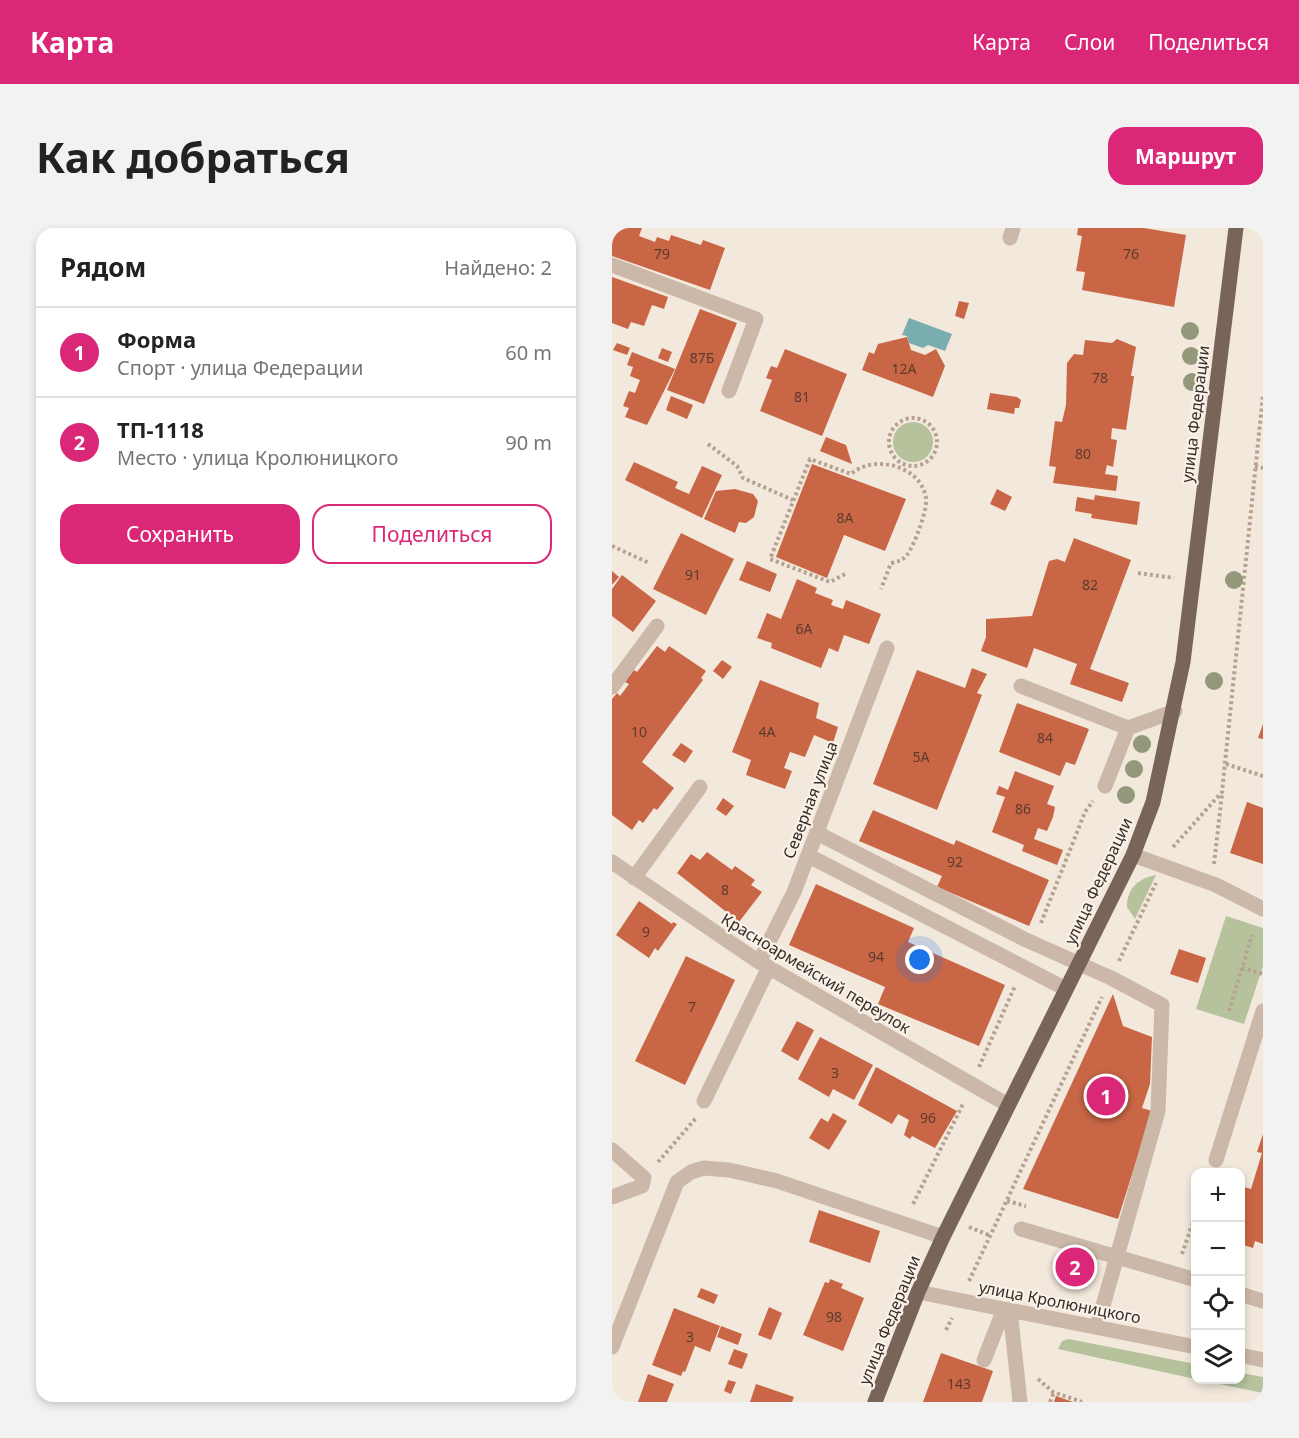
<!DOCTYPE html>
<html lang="ru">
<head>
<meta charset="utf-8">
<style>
  :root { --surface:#fff; --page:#f2f2f2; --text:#222; --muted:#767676; --line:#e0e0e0; --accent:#db2777 }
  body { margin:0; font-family:"Noto Sans",sans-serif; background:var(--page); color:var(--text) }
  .controls { position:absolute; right:18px; bottom:18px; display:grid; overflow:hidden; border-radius:12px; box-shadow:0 3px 9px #0003 }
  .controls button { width:54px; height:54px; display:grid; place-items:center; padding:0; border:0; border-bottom:2px solid var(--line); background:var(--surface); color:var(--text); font:30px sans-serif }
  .you { position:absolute; left:308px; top:732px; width:21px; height:21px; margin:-15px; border:4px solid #fff; border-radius:50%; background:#1a73e8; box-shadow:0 0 0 9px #1a73e833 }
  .badge { display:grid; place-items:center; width:39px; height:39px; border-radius:50%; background:var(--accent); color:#fff; font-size:20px; font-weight:700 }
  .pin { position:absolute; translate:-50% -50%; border:3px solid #fff; box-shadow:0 2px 6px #0006 }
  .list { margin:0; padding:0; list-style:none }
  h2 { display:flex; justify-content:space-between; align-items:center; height:78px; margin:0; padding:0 24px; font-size:26px }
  h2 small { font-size:20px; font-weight:400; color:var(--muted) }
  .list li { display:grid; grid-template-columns:39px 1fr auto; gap:18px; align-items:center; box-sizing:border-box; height:90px; padding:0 24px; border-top:2px solid var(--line) }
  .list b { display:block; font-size:22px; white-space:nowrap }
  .list p { margin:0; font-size:20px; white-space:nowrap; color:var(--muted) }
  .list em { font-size:20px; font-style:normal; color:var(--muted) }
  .actions { display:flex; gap:12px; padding:18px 24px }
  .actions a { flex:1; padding:14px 0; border:2px solid var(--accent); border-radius:18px; text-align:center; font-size:21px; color:var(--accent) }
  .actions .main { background:var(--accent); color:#fff }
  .icon { flex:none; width:33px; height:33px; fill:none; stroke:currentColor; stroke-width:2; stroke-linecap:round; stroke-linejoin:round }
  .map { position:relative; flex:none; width:651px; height:1174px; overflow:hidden; border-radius:18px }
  header { display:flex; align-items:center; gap:36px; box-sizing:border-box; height:84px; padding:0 30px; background:var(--accent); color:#fff }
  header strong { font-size:28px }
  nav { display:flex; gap:33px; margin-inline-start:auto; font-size:21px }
  .intro { display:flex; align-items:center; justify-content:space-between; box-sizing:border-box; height:144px; padding:0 36px }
  h1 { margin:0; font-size:42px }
  .button { padding:15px 27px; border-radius:18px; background:var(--accent); color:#fff; font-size:21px; font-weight:700 }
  main { display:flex; gap:36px; padding:0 36px }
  aside { flex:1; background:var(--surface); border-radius:18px; box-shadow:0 3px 9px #0003 }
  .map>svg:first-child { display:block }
  .green { fill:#b5c29c }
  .water { fill:#7aadb0 }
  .building { fill:#c86645 }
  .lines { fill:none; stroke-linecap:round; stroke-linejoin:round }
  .path { stroke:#b7a292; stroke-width:4; stroke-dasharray:3 3; stroke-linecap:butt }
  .minor { stroke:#cbb8a8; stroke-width:15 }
  .major { stroke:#796459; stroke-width:15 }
  .tree { fill:#93987b }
  .labels { text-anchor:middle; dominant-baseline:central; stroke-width:4.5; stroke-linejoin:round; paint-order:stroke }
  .number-label { font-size:14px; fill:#5b3b2f }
  .street-label { font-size:16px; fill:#372d28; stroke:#faf2e9 }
</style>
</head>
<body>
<header>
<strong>Карта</strong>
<nav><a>Карта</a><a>Слои</a><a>Поделиться</a></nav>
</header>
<div class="intro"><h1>Как добраться</h1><a class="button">Маршрут</a></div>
<main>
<aside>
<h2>Рядом<small>Найдено: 2</small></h2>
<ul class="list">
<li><span class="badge">1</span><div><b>Форма</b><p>Спорт · улица Федерации</p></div><em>60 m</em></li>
<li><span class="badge">2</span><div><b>ТП-1118</b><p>Место · улица Кролюницкого</p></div><em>90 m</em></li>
</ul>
<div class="actions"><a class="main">Сохранить</a><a>Поделиться</a></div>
</aside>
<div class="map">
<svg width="651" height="1174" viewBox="0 0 651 1174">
  <rect width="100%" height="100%" fill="#f2e8dc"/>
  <path class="green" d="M281 214a20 20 0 1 1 40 0a20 20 0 1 1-40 0Z
    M544,647L523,691L515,679C515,660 527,650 544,647Z
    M614,688L651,700V738L632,796L584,781Z
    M457,1111L583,1136V1151L446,1121L450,1113Z
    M629,1145L651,1149V1165L588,1152H628Z"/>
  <path class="water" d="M297,90L340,106L333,123L316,117L311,120L297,115L295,108L290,107Z"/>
  <path class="building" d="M0,0H30L27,8L43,14L45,9L57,13L59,7L89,17L91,12L113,20L98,62L0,28Z
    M466,0H532L574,7L562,79L470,62L473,44L464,43L470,8L465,7Z
    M0,49L56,69L52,81L40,77L32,98L19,94L16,101L0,95Z
    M347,73L357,75L352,91L343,88Z
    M88,81L125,95L92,176L55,162Z
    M295,109L299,122L313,127L324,121L333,138L321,169L250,142L257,124L262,126L266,116Z
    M505,111L524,119L519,148H522L514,202L500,200L499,211L505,212L501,239L495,237L493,246L506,248L504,263L441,255L444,239L437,238L443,193L450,194L454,177L455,135L462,126L471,127L473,112L500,115Z
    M5,115L18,120L15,127L1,122Z
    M50,120L60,124L56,134L46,130Z
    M173,121L235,146L210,208L148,183L160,152L154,150L159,138L165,140Z
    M20,124L63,141L35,197L13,189L17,180L11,178L17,163L23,165L28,152L18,148L21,139L15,137Z
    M378,165L405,169L409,172L407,180H403L402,186L375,181Z
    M59,168L81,177L75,191L54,182Z
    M214,209L234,217L240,236L208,223Z
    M22,234L66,254L63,260L77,266L90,238L110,247L90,290L13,252Z
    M200,236L294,271L273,323L232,307L215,350L164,329Z
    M123,261L141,266L146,273L142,289L134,295L127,294L123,305L92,291L104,263Z
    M385,261L400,269L393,283L378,276Z
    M483,267L528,274L525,297L479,290L480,286L463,283L465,269L482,272Z
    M69,305L122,331L94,387L41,361Z
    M462,310L519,332L478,441L517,455L510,474L458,456L465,436L422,420L415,440L369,423L374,409V391L420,388L437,333L445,331L453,334Z
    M135,333L165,346L158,364L127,352Z
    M0,343L7,349L0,357Z
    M10,347L44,373L21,404L0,388V361Z
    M185,351L205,360L203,365L221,372L219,377L231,381L234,372L269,386L257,416L232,407L226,424L217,420L209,440L159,420L160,415L145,410L155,385L169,391Z
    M45,418L53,424L57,418L94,443L89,450L91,452L30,534L62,560L45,582L42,580L31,595L27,592L20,602L0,587V471L5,465L8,468L17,456L13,454L22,442L25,444Z
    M110,432L120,439L111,451L101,443Z
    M360,440L375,446L365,465L370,467L325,582L261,556L305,442L353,460Z
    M148,452L207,475L204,490L226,499L221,515L202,507L193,529L178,524L172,540L180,543L173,561L134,547L139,532L120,524Z
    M405,475L477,501L463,537L454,534L448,548L387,524Z
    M651,496V511L646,510Z
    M69,515L81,523L73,535L60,527Z
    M403,543L442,558L435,576L443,579L441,589L435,603L426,600L422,611L451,622L445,637L410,623L412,617L380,604L393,569L384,566L387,558L396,562Z
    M111,570L122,578L114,588L104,581Z
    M635,574L651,580V636L618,625Z
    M261,582L342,617L344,612L437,652L417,698L325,659L330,648L247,613Z
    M95,624L120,642L123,638L143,652L139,657L150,664L127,694L65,645L79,626L88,632Z
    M204,656L302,700L296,714L393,757L367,818L266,776L273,759L177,717Z
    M27,673L60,696L61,694L65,696L46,723L43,720L37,730L4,707Z
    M567,721L594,730L586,755L558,746Z
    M74,728L123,752L73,857L23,833Z
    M501,766L511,798L540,809L538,856L530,880L540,883L506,991L411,961Z
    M185,793L202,802L186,833L169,823Z
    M208,809L261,837L242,872L221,861L217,869L186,851Z
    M264,839L345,883L323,920L300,908L298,911L292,907L297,892L286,886L280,896L246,877Z
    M221,885L235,893L217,922L197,910L209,890L216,894Z
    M651,906V1016L643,1013L641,1020L628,1016V958L639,961L650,925L645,924Z
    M207,982L268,1003L258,1035L197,1014Z
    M456,1024L475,1027L471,1054L452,1051Z
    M218,1051L231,1056L229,1060L252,1070L231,1123L191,1107L213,1054L217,1055Z
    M89,1060L106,1067L102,1076L85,1069Z
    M157,1079L170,1085L159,1112L146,1107Z
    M62,1080L108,1098L98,1124L83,1118L73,1144L71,1143L69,1148L40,1137Z
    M109,1098L130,1106L126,1117L105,1109Z
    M122,1121L136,1126L130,1141L116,1136Z
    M329,1125L381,1143L370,1174H311Z
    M36,1146L62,1156L55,1174H26Z
    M116,1152L124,1154L119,1166L112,1163Z
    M144,1156L182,1169L180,1174H138Z
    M444,1168L461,1174H442Z"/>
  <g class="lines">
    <path class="path" d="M277 214a24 24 0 1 1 48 0a24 24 0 1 1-48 0Z
      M96,216L125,238L131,250L181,272
      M643,238L651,240
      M0,318L37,335
      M526,345L562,350
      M233,346L218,354L158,331L198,231L239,246C261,226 309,237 314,270C316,281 302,318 295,327C291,332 286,334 279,335L269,361
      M614,536L651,548
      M561,619L610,564L651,167
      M602,636L610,566
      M429,695L473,584L481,573
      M507,733L544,655
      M630,740L651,746
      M617,783L640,707
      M367,839L403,758
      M46,934L84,890
      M395,973L414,978
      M301,976L351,876
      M357,999L379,1008
      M570,1026L584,985
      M357,1053L490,769
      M334,1102L340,1090
      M426,1151L441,1164L470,1174
      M438,1174L442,1164"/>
    <path class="minor" d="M398,10L401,0
      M0,37L144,91L117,163
      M409,458L516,500L563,483
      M0,459L45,398
      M493,558L516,500
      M205,605L412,711L499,750L550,777L546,883L485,1099
      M521,627L604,657L651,681
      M197,628L454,761
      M0,634L147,734L396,877
      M22,650L88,559
      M147,734L182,664L275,420
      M92,873L157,739
      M0,922L32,950L30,958L0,969
      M604,932L651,783
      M409,1001L584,1052
      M306,1064L584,1119
      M628,1066L651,1073
      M398,1082L408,1174
      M0,1119L65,954L79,944L92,940L117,942L165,953L331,1009
      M628,1127L651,1132
      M372,1132L392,1081"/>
    <path class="major" d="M263,1174L306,1064L331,1009L521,627L541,574L571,434L624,0"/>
  </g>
  <g class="tree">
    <circle cx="578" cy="103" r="9"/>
    <circle cx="579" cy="128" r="9"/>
    <circle cx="580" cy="154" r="9"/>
    <circle cx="622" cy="352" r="9"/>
    <circle cx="602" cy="453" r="9"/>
    <circle cx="530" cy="516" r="9"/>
    <circle cx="522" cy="541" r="9"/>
    <circle cx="514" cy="567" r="9"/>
  </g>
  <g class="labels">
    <g class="number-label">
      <text x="50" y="25">79</text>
      <text x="519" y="25">76</text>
      <text x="90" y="129">87Б</text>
      <text x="292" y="140">12А</text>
      <text x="488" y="149">78</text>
      <text x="190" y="168">81</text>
      <text x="471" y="225">80</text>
      <text x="233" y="289">8А</text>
      <text x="81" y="346">91</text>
      <text x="478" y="356">82</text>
      <text x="192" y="400">6А</text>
      <text x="27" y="503">10</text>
      <text x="155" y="503">4А</text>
      <text x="433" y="509">84</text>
      <text x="309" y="528">5А</text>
      <text x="411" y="580">86</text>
      <text x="343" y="633">92</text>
      <text x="113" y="661">8</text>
      <text x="34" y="703">9</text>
      <text x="264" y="728">94</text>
      <text x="80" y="778">7</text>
      <text x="223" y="844">3</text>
      <text x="316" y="889">96</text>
      <text x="222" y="1088">98</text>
      <text x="78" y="1108">3</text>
      <text x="347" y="1155">143</text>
    </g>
    <g class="street-label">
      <text transform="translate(583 186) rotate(-83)">улица Федерации</text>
      <text transform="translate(198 572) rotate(-69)">Северная улица</text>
      <text transform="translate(486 653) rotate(-65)">улица Федерации</text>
      <text transform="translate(204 745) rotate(31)">Красноармейский переулок</text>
      <text transform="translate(448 1074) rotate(11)">улица Кролюницкого</text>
      <text transform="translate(277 1092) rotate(-68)">улица Федерации</text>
    </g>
  </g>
</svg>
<div class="controls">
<button>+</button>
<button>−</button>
<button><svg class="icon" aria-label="locate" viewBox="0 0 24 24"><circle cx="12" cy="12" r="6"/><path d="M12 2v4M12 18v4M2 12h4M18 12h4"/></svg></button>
<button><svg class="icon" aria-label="layers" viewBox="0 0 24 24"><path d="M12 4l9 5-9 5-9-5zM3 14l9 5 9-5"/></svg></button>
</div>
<div class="you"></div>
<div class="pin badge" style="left:494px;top:868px">1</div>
<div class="pin badge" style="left:463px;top:1039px">2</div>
</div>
</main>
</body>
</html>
